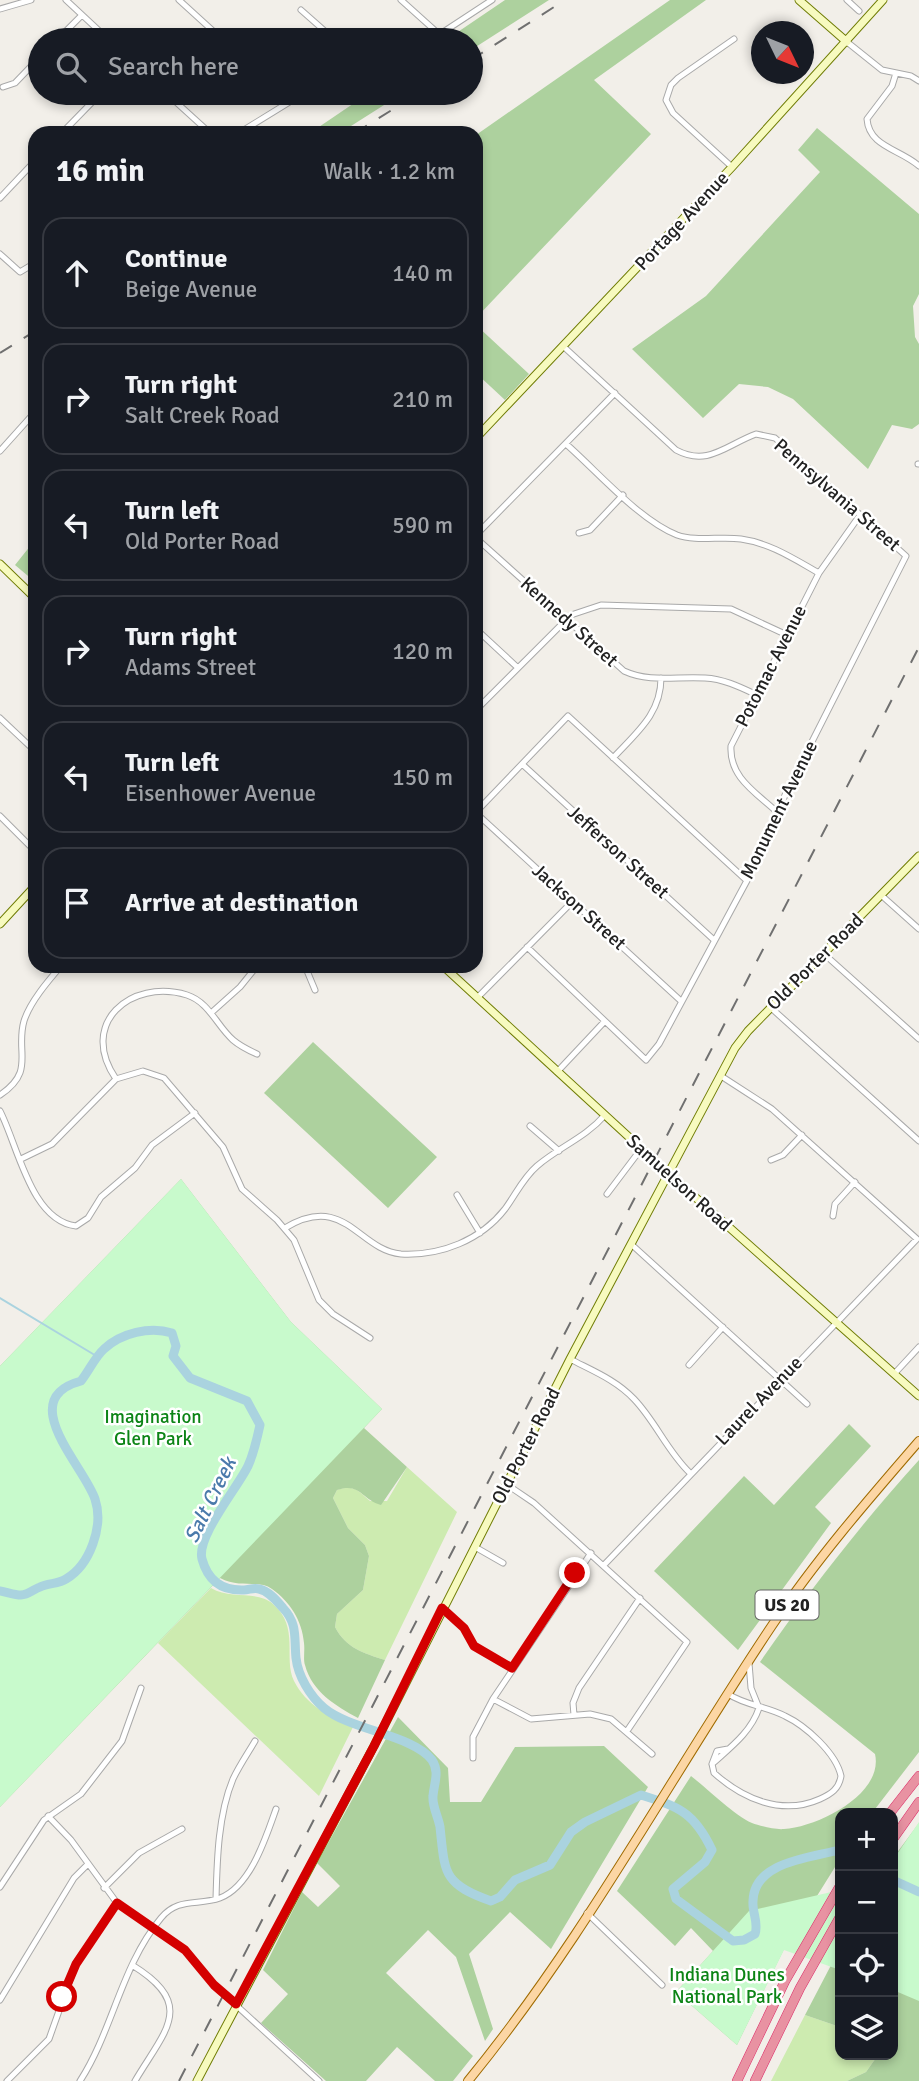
<!DOCTYPE html>
<html lang="en">
<head>
<meta charset="utf-8">
<style>
  :root { --surface:#171b24; --page:#242831; --text:#f1f3f6; --muted:#9ea1a6; --line:#363941 }
  body { margin:0; font-family:Signika,sans-serif; background:var(--page); color:var(--text) }
  .controls { position:absolute; right:21px; bottom:21px; display:grid; overflow:hidden; border-radius:14px; box-shadow:0 4px 10px #0003 }
  .controls button { width:63px; height:63px; display:grid; place-items:center; padding:0; border:0; border-bottom:2px solid var(--line); background:var(--surface); color:var(--text); font:35px sans-serif }
  .compass { position:absolute; left:751px; top:21px; width:63px; height:63px; border-radius:50%; background:var(--surface); box-shadow:0 4px 10px #0003; rotate:133deg }
  .stop { position:absolute; width:21px; height:21px; margin:-16px; border:5px solid #d40000; border-radius:50%; background:#fff }
  .stop.end { background:#d40000; border-color:#fff; box-shadow:0 2px 7px #0008 }
  .list { margin:0; padding:0; list-style:none }
  h2 { display:flex; justify-content:space-between; align-items:center; height:91px; margin:0; padding:0 28px; font-size:30px }
  h2 small { font-size:23px; font-weight:400; color:var(--muted) }
  .list li { display:grid; grid-template-columns:46px 1fr auto; gap:21px; align-items:center; box-sizing:border-box; height:112px; margin:0 14px 14px; padding:0 14px; border:2px solid var(--line); border-radius:21px }
  .list b { display:block; font-size:26px; white-space:nowrap }
  .list p { margin:0; font-size:23px; white-space:nowrap; color:var(--muted) }
  .list em { font-size:23px; font-style:normal; color:var(--muted) }
  .icon { flex:none; width:38px; height:38px; fill:none; stroke:currentColor; stroke-width:2; stroke-linecap:round; stroke-linejoin:round }
  .map { position:relative; flex:none; width:919px; height:2081px; overflow:hidden }
  .search { position:absolute; background:var(--surface); box-shadow:0 4px 10px #0003; left:28px; top:28px; width:455px; height:77px; display:flex; align-items:center; gap:18px; box-sizing:border-box; padding:0 24px; border-radius:38px; color:var(--muted); font-size:26px }
  .panel { position:absolute; background:var(--surface); box-shadow:0 4px 10px #0003; left:28px; top:126px; width:455px; height:847px; border-radius:21px }
  .map>svg:first-child { display:block }
  .grass { fill:#cdebb0 }
  .forest { fill:#add19e }
  .park { fill:#c8facc }
  .lines { fill:none; stroke-linecap:round; stroke-linejoin:round }
  .stream { stroke:#aad3df; stroke-width:2 }
  .river { stroke:#aad3df; stroke-width:9 }
  .street-casing { stroke:#a9a9a9; stroke-width:7 }
  .secondary-casing { stroke:#707d05; stroke-width:9 }
  .primary-casing { stroke:#a06b00; stroke-width:10 }
  .highway-casing { stroke:#dc2a67; stroke-width:10 }
  .street { stroke:#fff; stroke-width:5 }
  .secondary { stroke:#f7fabf; stroke-width:7 }
  .primary { stroke:#fcd6a4; stroke-width:8 }
  .highway { stroke:#e892a2; stroke-width:9 }
  .rail { stroke:#707070; stroke-width:2; stroke-dasharray:14 14; stroke-linecap:butt }
  .route { stroke:#d40000; stroke-width:9 }
  .labels { text-anchor:middle; dominant-baseline:central; stroke-width:5; stroke-linejoin:round; paint-order:stroke }
  .shield { fill:#fff; stroke:#646464; stroke-width:2 }
  .shield-label { font-size:18px; font-weight:bold; fill:#222 }
  .street-label { font-size:19px; fill:#222; stroke:#fff }
  .park-label { font-size:19px; fill:#0c8416; stroke:#fff }
  .water-label { font-size:21px; font-style:italic; fill:#4a7aab; stroke:#fff }
</style>
</head>
<body>
<div class="map">
<svg width="919" height="2081" viewBox="0 0 919 2081">
  <rect width="100%" height="100%" fill="#f2efe9"/>
  <path class="grass" d="M407,1467L457,1512L385,1660C363,1653 346,1648 335,1627L337,1614L363,1590L369,1556L365,1545L348,1528L333,1498L337,1490C353,1484 358,1490 370,1501H387Z
    M211,1588C231,1600 257,1590 273,1604C300,1627 283,1658 294,1681C306,1705 330,1717 353,1727L319,1796L158,1643Z
    M805,2015L840,2027V2055H878L866,2072L847,2081H771Z"/>
  <path class="forest" d="M505,0H549L471,50V40H446Z
    M670,0H706L594,80L651,134L476,318V135Z
    M369,93H403L340,133H310Z
    M817,128L919,214V294L913,306L915,337L919,344V424L912,429L892,425L868,469L793,399L768,387L739,384L703,418L632,349L706,296L820,172L798,150Z
    M476,325L529,374L505,400L476,373Z
    M35,540V579L34,581L15,565Z
    M313,1042L437,1157L388,1208L264,1093Z
    M181,1179L291,1322L382,1409L364,1428L407,1467L381,1505C361,1499 360,1482 337,1490L333,1498L348,1528L365,1545L369,1556L363,1590L337,1614L335,1627C346,1648 363,1653 385,1660L358,1718C336,1706 312,1692 305,1665C303,1659 305,1651 304,1643C302,1620 290,1602 272,1589C259,1579 240,1589 220,1578L0,1807V1366Z
    M849,1424L871,1446L815,1507L831,1523L738,1650L654,1571L744,1476L774,1505Z
    M919,1460V1752L872,1813H840V1859L784,1949L737,2045L676,1992L713,1951L691,1928L675,1946L617,1891L691,1776C708,1789 734,1815 752,1823C760,1826 776,1830 784,1829C818,1827 884,1794 875,1754L760,1662C809,1591 861,1524 919,1460Z
    M398,1717L448,1768L450,1802H481L515,1747L604,1746L648,1787L551,1949L510,1912L469,1954L493,2029L485,2041L456,1957L428,1930L386,1973L473,2056L453,2081H435L397,2047L366,2081H326L261,2023L288,1994L263,1970L302,1892L318,1907L340,1886L317,1863Z
    M919,1823V2081H847L866,2072L878,2055H893V1858Z
    M840,1948V2027L805,2015Z"/>
  <path class="park" d="M181,1179L291,1322L382,1409L0,1807V1366Z
    M919,1822V2001L893,1990V1860Z
    M840,1890V1970L784,1950L737,2045L676,1992L749,1911Z"/>
  <g class="lines">
    <path class="stream" d="M0,1298L98,1357"/>
    <path class="river" d="M0,1591C7,1592 14,1595 21,1595C28,1595 34,1589 40,1587C48,1583 59,1584 66,1579C90,1565 104,1526 95,1499C84,1466 14,1399 81,1381C89,1371 95,1357 104,1349C121,1333 150,1326 172,1333L176,1346L173,1356L190,1378L247,1401L260,1425C257,1439 254,1453 248,1466C238,1487 196,1537 202,1559C208,1581 222,1591 244,1590C249,1590 254,1587 259,1589C269,1591 277,1601 283,1608C298,1624 294,1638 296,1658C298,1676 310,1696 324,1708C350,1730 413,1735 432,1760C440,1772 434,1783 433,1796C432,1806 438,1816 440,1827C445,1872 442,1884 491,1901L500,1897L515,1880L550,1865L571,1832L585,1822L641,1795C679,1807 694,1812 712,1850L705,1862L673,1889L676,1899L733,1941L744,1940L755,1934C759,1923 752,1913 753,1901C754,1863 806,1858 835,1851L840,1853
      M893,1880L919,1892"/>
    <g class="street-casing">
      <path id="street" d="M66,0L109,40
        M179,0L223,40
        M401,0L440,35
        M847,0L859,11
        M0,9L31,0
        M301,10L335,40
        M57,40L82,15
        M431,40L492,0
        M847,42L882,70L911,76L919,81
        M896,73L892,86L867,119C869,147 900,149 919,166
        M3,87L15,83L40,57
        M166,93L210,133
        M279,93L287,103
        M62,133L101,93
        M239,133L304,93
        M732,167L673,113L666,100L671,85L678,78L734,39
        M0,198L35,161
        M0,254L20,272L35,263
        M566,444C597,471 639,520 677,535C696,542 721,536 741,539C770,543 794,559 819,573
        M0,451L35,412
        M918,464H919
        M579,533L590,530L623,495
        M476,535L615,393
        M476,538L624,671C650,683 677,676 705,678C724,679 740,687 757,695
        M476,629L517,667
        M476,710L571,615L601,605L731,609L787,635
        M0,718L35,751
        M613,758C636,733 661,714 661,678
        M522,764L714,940
        M476,812L568,716L745,879
        M476,813L681,1001
        M778,813C757,793 729,778 731,746L819,573L860,515
        M0,816L35,851
        M881,895L919,929
        M527,947L646,1060L659,1044L764,849L785,795L906,556L775,438L756,434C726,445 708,467 676,450L564,347
        M823,953L919,1039
        M305,966L315,990
        M478,997L573,901
        M770,1007L919,1141
        M211,1013L240,987L257,966
        M557,1072L605,1021
        M116,1079C78,1024 130,978 187,995C209,1002 217,1026 233,1040C240,1046 248,1050 257,1054
        M0,1095C36,1071 15,1052 24,1021C30,1002 48,981 61,966
        M0,1111C18,1146 31,1221 76,1226L88,1218L101,1197L135,1168L152,1145L195,1113
        M530,1126L559,1151
        M21,1159L52,1144L116,1079L143,1071L164,1078L223,1147L242,1189L277,1220L294,1240L319,1300L333,1314L370,1338
        M771,1160L783,1155L802,1135
        M607,1194L641,1149
        M457,1195L480,1233
        M833,1216L835,1204L855,1182
        M285,1228C345,1192 358,1250 401,1254C441,1256 481,1240 505,1209C516,1194 523,1178 537,1166C559,1147 585,1138 605,1115
        M631,1244L807,1404
        M570,1359C593,1371 616,1380 634,1399C656,1422 667,1451 690,1473
        M689,1365L723,1327
        M895,1373L919,1347
        M506,1484L534,1503L687,1642L627,1731
        M475,1547L503,1563
        M604,1565L917,1239L772,1109L721,1076
        M442,1608L464,1628L474,1646L512,1668
        M728,1694C747,1706 766,1706 785,1716C806,1726 836,1753 841,1776C839,1789 831,1794 820,1799C782,1816 743,1799 714,1773L712,1764C731,1747 751,1732 759,1708L751,1688L749,1663
        M493,1699L531,1719L590,1714L611,1719L652,1754
        M574,1715L573,1703L579,1688L640,1598
        M473,1758V1737L493,1699L591,1553
        M712,1764L717,1751L728,1749
        M48,1816L71,1840L117,1903L185,1950L214,1985L319,2081
        M0,1887L44,1820L81,1794L122,1741L141,1688
        M104,1888L139,1853L182,1829
        M216,1899C217,1861 218,1815 233,1779C239,1766 248,1753 255,1741
        M587,1913L662,1985
        M132,1965C197,2005 165,2030 135,2081
        M0,2000L74,1878L87,1865
        M7,2081L49,2039L76,1963L117,1903
        M80,2081C113,2030 121,1966 161,1918C178,1897 198,1906 220,1898C251,1886 266,1837 276,1809"/>
    </g>
    <g class="secondary-casing">
      <path id="secondary" d="M799,0L847,42
        M476,438L732,167L883,0
        M0,564L35,598
        M0,924L35,886
        M443,966L668,1173L919,1396
        M197,2081L374,1746L570,1359L735,1048L748,1031L919,856"/>
    </g>
    <g class="primary-casing">
      <path id="primary" d="M468,2081C583,1941 670,1778 771,1627C815,1561 867,1501 919,1441"/>
    </g>
    <g class="highway-casing">
      <path id="highway" d="M890,1813L919,1776
        M893,1839L919,1802
        M737,2081L785,1981L840,1886
        M755,2081L800,1988L840,1917"/>
    </g>
    <use href="#street" class="street"/>
    <use href="#secondary" class="secondary"/>
    <use href="#primary" class="primary"/>
    <use href="#highway" class="highway"/>
    <path class="rail" d="M471,60L565,0
      M355,133L419,93
      M0,353L35,331
      M179,2081L919,647"/>
  </g>
  <g class="lines">
    <path class="route" d="M62,1997L76,1964L117,1903L185,1950L214,1985L236,2004L374,1746L442,1608L464,1628L474,1646L512,1668L575,1573"/>
  </g>
  <g class="labels">
    <rect class="shield" x="755.5" y="1590.5" width="63" height="29" rx="5"/>
    <g class="shield-label">
      <text x="787" y="1605">US 20</text>
    </g>
    <g class="street-label">
      <text transform="translate(682 221) rotate(-47)">Portage Avenue</text>
      <text transform="translate(837 495) rotate(41)">Pennsylvania Street</text>
      <text transform="translate(569 622) rotate(42)">Kennedy Street</text>
      <text transform="translate(771 666) rotate(-63)">Potomac Avenue</text>
      <text transform="translate(779 810) rotate(-64)">Monument Avenue</text>
      <text transform="translate(618 852) rotate(42)">Jefferson Street</text>
      <text transform="translate(579 907) rotate(42)">Jackson Street</text>
      <text transform="translate(815 962) rotate(-45)">Old Porter Road</text>
      <text transform="translate(679 1183) rotate(42)">Samuelson Road</text>
      <text transform="translate(759 1401) rotate(-46)">Laurel Avenue</text>
      <text transform="translate(526 1446) rotate(-63)">Old Porter Road</text>
    </g>
    <g class="park-label">
      <text x="153" y="1417">Imagination<tspan x="153" dy="22">Glen Park</tspan></text>
      <text x="727" y="1975">Indiana Dunes<tspan x="727" dy="22">National Park</tspan></text>
    </g>
    <g class="water-label">
      <text transform="translate(210 1500) rotate(-64)">Salt Creek</text>
    </g>
  </g>
</svg>
<div class="controls">
<button>+</button>
<button>−</button>
<button><svg class="icon" aria-label="locate" viewBox="0 0 24 24"><circle cx="12" cy="12" r="6"/><path d="M12 2v4M12 18v4M2 12h4M18 12h4"/></svg></button>
<button><svg class="icon" aria-label="layers" viewBox="0 0 24 24"><path d="M12 4l9 5-9 5-9-5zM3 14l9 5 9-5"/></svg></button>
</div>
<svg class="compass" viewBox="-18 -18 36 36"><path d="M0-13l5 13h-10z" fill="#e53935"/><path d="M0 13l5-13h-10z" fill="#9ea1a6"/></svg>
<div class="stop" style="left:62px;top:1997px"></div>
<div class="stop end" style="left:575px;top:1573px"></div>
<div class="search"><svg class="icon" aria-label="search" viewBox="0 0 24 24"><circle cx="10" cy="10" r="6"/><path d="M15 15l6 6"/></svg>Search here</div>
<section class="panel">
<h2>16 min<small>Walk · 1.2 km</small></h2>
<ul class="list">
<li><svg class="icon" aria-label="ahead" viewBox="0 0 24 24"><path d="M12 20V5M6 11l6-6 6 6"/></svg><div><b>Continue</b><p>Beige Avenue</p></div><em>140 m</em></li>
<li><svg class="icon" aria-label="right" viewBox="0 0 24 24"><path d="M7 20v-9h11M14 6l5 5-5 5"/></svg><div><b>Turn right</b><p>Salt Creek Road</p></div><em>210 m</em></li>
<li><svg class="icon" aria-label="left" viewBox="0 0 24 24"><path d="M17 20v-9H6M10 6l-5 5 5 5"/></svg><div><b>Turn left</b><p>Old Porter Road</p></div><em>590 m</em></li>
<li><svg class="icon" aria-label="right" viewBox="0 0 24 24"><path d="M7 20v-9h11M14 6l5 5-5 5"/></svg><div><b>Turn right</b><p>Adams Street</p></div><em>120 m</em></li>
<li><svg class="icon" aria-label="left" viewBox="0 0 24 24"><path d="M17 20v-9H6M10 6l-5 5 5 5"/></svg><div><b>Turn left</b><p>Eisenhower Avenue</p></div><em>150 m</em></li>
<li><svg class="icon" aria-label="arrive" viewBox="0 0 24 24"><path d="M6 21V4h12l-3 4 3 4H6"/></svg><div><b>Arrive at destination</b></div></li>
</ul>
</section>
</div>
</body>
</html>
